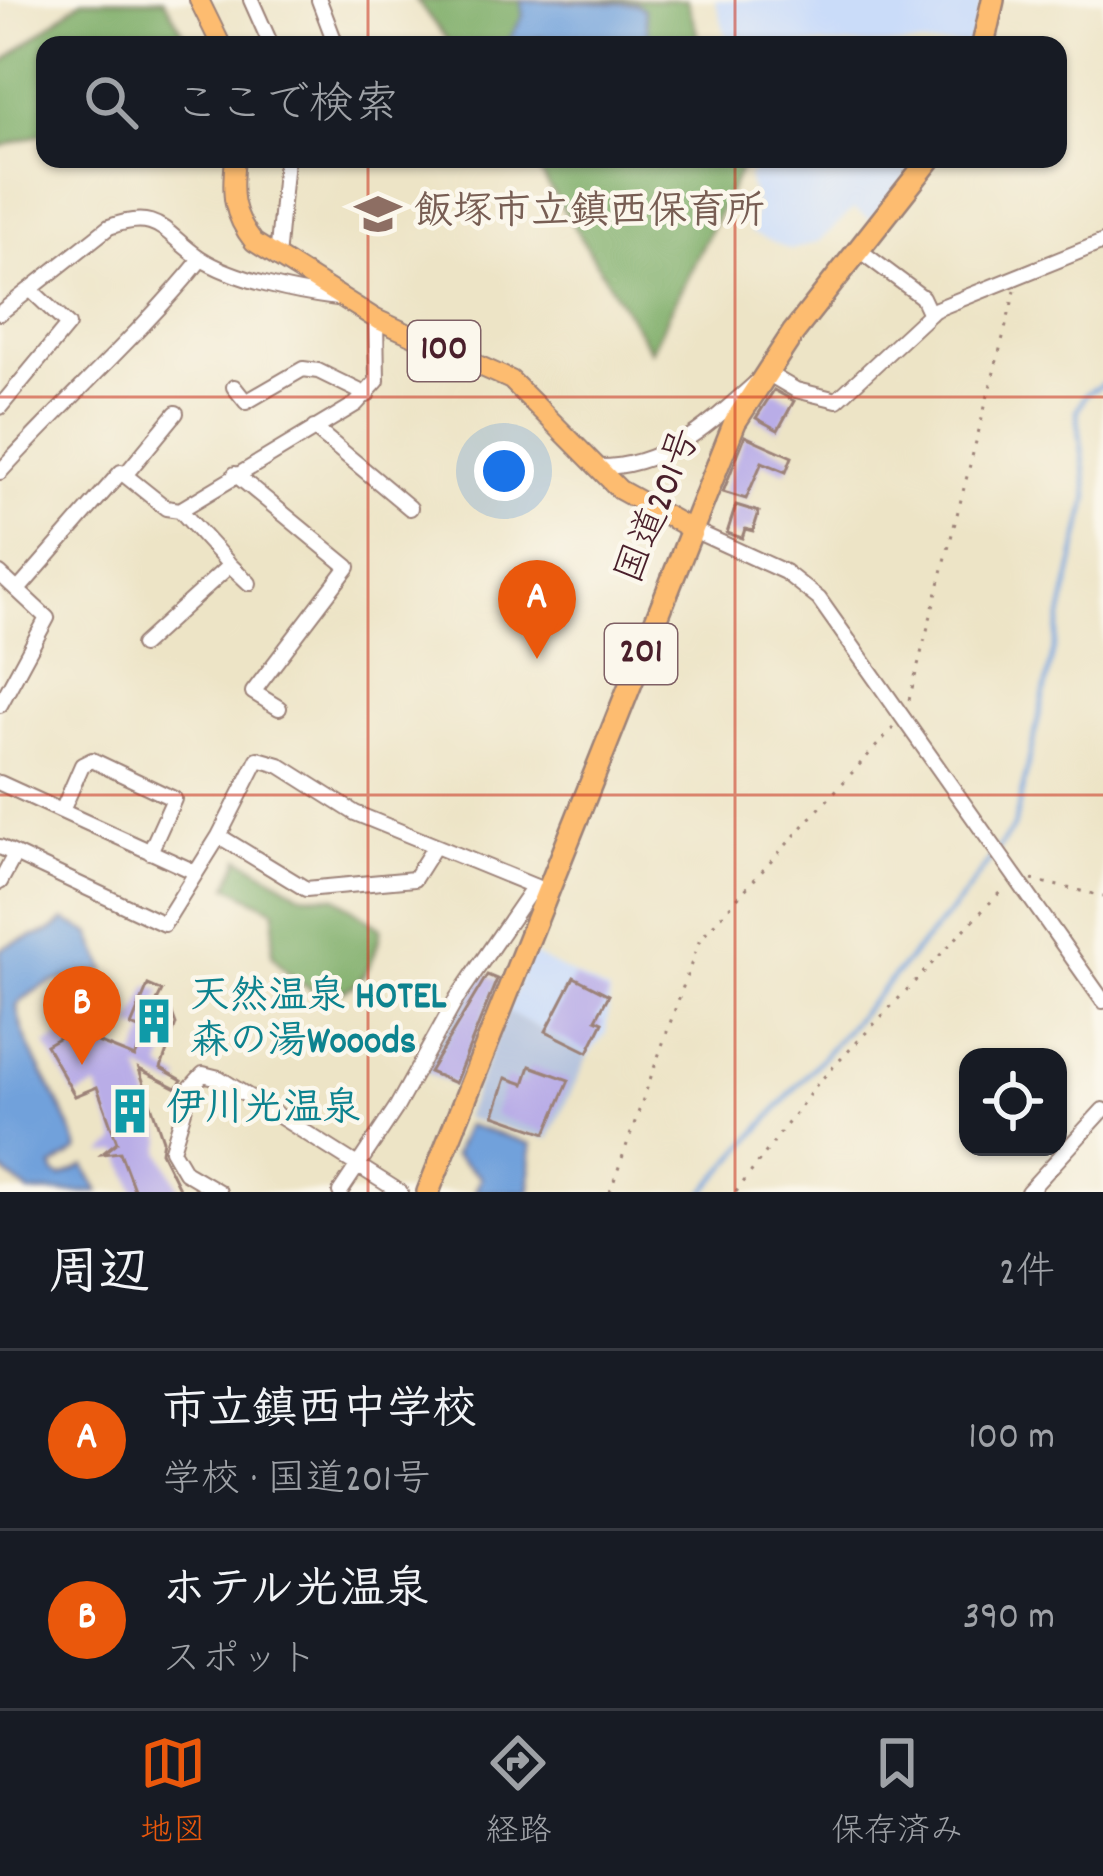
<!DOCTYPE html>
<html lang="ja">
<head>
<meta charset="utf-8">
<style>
  :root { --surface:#171b24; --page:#242831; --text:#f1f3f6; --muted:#9ea1a6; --line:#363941; --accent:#ea580c }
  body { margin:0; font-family:Dekko,"Klee One",sans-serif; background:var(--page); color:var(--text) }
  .controls { position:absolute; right:36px; bottom:36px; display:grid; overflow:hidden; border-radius:24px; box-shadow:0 3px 9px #0004 }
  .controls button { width:108px; height:108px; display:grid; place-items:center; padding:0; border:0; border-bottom:3px solid var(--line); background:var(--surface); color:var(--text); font:60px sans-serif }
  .you { position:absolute; left:504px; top:471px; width:42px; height:42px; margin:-30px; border:9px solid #fff; border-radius:50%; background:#1a73e8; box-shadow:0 0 0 18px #1a73e833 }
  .badge { display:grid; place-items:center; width:78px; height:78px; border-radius:50%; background:var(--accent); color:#fff; font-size:39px; font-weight:700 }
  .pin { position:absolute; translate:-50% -99px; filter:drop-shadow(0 3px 6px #0008) }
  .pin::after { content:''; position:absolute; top:63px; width:42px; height:36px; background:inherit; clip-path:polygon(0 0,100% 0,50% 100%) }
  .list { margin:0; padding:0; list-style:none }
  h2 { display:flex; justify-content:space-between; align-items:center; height:156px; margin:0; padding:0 48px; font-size:51px }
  h2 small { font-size:39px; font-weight:400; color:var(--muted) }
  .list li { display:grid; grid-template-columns:78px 1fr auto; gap:36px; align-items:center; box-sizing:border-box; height:180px; padding:0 48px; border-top:3px solid var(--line) }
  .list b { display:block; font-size:45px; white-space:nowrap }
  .list p { margin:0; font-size:39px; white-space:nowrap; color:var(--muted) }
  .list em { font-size:39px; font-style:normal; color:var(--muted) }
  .icon { flex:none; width:66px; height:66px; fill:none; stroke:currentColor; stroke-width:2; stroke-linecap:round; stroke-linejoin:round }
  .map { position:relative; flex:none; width:1103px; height:1192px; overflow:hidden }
  .search { position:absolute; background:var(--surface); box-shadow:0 3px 9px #0004; left:36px; right:36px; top:36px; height:132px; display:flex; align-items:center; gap:30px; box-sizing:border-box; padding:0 42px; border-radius:24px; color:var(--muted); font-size:45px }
  .sheet { height:516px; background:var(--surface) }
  nav { display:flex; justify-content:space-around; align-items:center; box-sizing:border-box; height:168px; border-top:3px solid var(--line); background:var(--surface); font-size:33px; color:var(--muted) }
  nav a { display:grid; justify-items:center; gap:6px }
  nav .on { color:var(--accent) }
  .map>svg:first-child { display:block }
  .built { fill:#cadcf9 }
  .industrial { fill:#b7c5de }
  .forest { fill:#7aab65; stroke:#626548; stroke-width:3 }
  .water { fill:#71a1db; stroke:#5e6083; stroke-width:3 }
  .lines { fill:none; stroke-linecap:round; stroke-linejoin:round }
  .stream { stroke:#71a1db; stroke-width:4.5 }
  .building { fill:#b9ade7 }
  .minor-casing { stroke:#9c8278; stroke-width:18 }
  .major-casing { stroke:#9c8278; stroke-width:22 }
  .highway-casing { stroke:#9c8278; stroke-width:26 }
  .path { stroke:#9c8278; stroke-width:3; stroke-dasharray:3 9; stroke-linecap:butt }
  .minor { stroke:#fff; stroke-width:14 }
  .major { stroke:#fdbc70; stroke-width:18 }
  .highway { stroke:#fdbc70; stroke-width:21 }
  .grid { fill:none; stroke:#c8321e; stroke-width:3; stroke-opacity:0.55 }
  .labels { text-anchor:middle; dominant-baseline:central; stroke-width:9; stroke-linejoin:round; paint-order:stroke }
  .shield { fill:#fbf7ec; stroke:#7f6065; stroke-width:3 }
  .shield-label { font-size:36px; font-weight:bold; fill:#4a1f2b }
  .education-label { font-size:39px; font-weight:bold; fill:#785e54; stroke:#fbf7ec; text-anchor:start }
  .street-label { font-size:39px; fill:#4a1f2b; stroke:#fbf7ec }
  .culture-label { font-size:39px; font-weight:bold; fill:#0d838f; stroke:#fbf7ec; text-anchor:start }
</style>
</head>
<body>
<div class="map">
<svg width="1103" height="1192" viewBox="0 0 1103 1192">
  <rect width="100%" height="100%" fill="#fbf7ec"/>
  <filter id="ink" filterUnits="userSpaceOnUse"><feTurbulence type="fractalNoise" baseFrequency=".00833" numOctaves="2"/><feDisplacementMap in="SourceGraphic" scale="24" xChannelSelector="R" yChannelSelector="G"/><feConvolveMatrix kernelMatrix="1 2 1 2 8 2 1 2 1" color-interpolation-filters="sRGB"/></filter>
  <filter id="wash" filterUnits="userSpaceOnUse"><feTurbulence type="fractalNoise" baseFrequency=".004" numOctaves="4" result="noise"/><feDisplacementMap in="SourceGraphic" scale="48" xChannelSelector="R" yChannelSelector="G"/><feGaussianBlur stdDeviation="2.7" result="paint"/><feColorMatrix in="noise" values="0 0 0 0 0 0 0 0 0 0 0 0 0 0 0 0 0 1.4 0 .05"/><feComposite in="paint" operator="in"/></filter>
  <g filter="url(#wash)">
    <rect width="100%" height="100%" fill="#ede4c6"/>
    <path class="built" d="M715,0H982L971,45H729Z
      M763,159H919L871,220L853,209L820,241L791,250L749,231L757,208L748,177Z
      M530,953L610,993L606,1033L588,1056L507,1011Z"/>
    <path class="industrial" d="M478,971L500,980L457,1087L421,1070Z
      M507,1011L588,1056L549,1139L464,1118Z"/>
    <path class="forest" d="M82,0H164L191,45H45V133L0,147V64Z
      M416,0H687L701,45H451Z
      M532,159H737L740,170L651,351Z
      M240,858L301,894L336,897L381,928C369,1004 316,1015 272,954L275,910L228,886Z"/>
    <path class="water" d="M521,0L637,4L644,9L648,32L639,45H559L541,38L513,45L509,40L523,16Z
      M64,920L90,933L106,970C72,977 41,979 17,1006C22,1052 65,1101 78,1150L52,1167L55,1174L61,1177L85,1166L99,1192H30L0,1169V950C21,935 47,940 64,920Z
      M466,1125L531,1144L530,1192H475L481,1177L454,1155Z"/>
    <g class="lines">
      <path class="stream" d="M704,1192L959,902L1014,827L1088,497L1077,411L1086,394L1103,384"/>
    </g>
    <g id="blocks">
      <path class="building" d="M774,390L794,401L778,430L756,418Z
        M745,436L792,457L786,472L762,462L746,499L723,492Z
        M736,505L759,512L753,531L745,529L742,538L727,533Z
        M487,975L497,979L455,1083L429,1072Z
        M574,977L609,995L596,1019L603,1022L588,1052L546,1031Z
        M148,985L162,991L155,1005L172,1013L176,1024L161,1068L182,1080L177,1088L139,1069L163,1140L161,1152L181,1192H135L120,1152L102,1154L117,1142L97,1087L75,1096L46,1045L65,1034L74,1051L80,1035L135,1057L146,1032L131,1026Z
        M530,1066L569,1080L546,1133L494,1115L506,1078L524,1084Z"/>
    </g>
  </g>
  <g filter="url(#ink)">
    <use href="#blocks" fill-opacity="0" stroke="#9c8278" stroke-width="3"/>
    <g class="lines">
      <g class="minor-casing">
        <path id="minor" d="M251,0L271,45
          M319,0L336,45
          M859,250L922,297L930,314
          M277,259L286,159
          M0,313L109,227C160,208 164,234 200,258C234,280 297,293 337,298
          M234,387L246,402L303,369L318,371L367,395
          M0,407L68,325L31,290
          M314,428L410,508
          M596,467C668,469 716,417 767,373L796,390L837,400L934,310L1103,242
          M0,472C66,399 139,336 201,259
          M235,474L348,567L253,692L279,708
          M125,475L176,413
          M691,529L785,572L819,599L1103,1001
          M230,565L249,583
          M0,574L47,618L0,705
          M18,590L121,472L166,508L180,510L356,404L377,381L376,319
          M142,645L230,565L180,510
          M0,783L195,872
          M62,811L82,765L92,760L174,799L150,852
          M219,836L306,889L414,879L435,846
          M0,847L164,924L219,836L258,759L279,765L355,813L546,891
          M0,882L15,854
          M219,1192L185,1172L172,1150L191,1087L203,1074L219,1078L400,1192
          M340,1192L396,1108L457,998L534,886
          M1028,1192L1103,1110"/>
      </g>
      <g class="major-casing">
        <path id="major" d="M199,0L221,45
          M235,159C231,194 232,214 254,242L376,319L511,380L620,490L691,529"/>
      </g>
      <g class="highway-casing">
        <path id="highway" d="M983,45L993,0
          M428,1192L735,422L793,333L930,159"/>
      </g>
      <path class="path" d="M909,700L1015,291
        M1032,880L1103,896
        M610,1192L700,939L893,728
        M736,1192L818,1083L1004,888"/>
      <use href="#minor" class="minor"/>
      <use href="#major" class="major"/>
      <use href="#highway" class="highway"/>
    </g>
  </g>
  <path class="grid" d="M368,0V45M735,0V45M368,159V1192M735,159V1192M0,397H1103M0,795H1103"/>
  <defs>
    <g id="school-bare" transform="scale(3.6)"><path d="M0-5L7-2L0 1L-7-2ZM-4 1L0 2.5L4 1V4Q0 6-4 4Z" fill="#8d6e63" stroke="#fbf7ec" stroke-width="2.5" paint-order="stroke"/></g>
    <g id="building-bare" transform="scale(3.6)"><path d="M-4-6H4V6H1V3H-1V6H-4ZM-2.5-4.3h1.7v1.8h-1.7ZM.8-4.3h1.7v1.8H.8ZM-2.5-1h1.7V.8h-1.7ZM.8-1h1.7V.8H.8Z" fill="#0f9aa8" stroke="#fbf7ec" stroke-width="2.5" paint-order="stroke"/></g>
  </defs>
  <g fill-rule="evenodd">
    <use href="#school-bare" x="378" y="214"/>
    <use href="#building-bare" x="154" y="1021"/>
    <use href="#building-bare" x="130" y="1111"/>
  </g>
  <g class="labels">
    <g class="shield">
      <rect x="408" y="321" width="72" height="60" rx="9"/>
      <rect x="605" y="624" width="72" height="60" rx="9"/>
    </g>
    <g class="shield-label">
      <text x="444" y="351">100</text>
      <text x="641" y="654">201</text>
    </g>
    <g class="education-label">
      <text x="414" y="214">飯塚市立鎮西保育所</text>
    </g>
    <g class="street-label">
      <text transform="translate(661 507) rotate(-68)">国道201号</text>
    </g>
    <g class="culture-label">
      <text x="190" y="999">天然温泉 HOTEL<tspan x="190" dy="45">森の湯Wooods</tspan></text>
      <text x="166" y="1111">伊川光温泉</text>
    </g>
  </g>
</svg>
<div class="controls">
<button><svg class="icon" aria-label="locate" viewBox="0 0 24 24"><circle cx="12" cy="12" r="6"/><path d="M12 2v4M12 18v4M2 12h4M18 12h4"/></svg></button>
</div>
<div class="you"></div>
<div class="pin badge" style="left:537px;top:659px">A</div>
<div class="pin badge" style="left:82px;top:1065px">B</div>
<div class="search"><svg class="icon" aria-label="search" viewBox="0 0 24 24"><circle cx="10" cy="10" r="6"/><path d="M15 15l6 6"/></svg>ここで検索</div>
</div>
<section class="sheet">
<h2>周辺<small>2件</small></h2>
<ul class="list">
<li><span class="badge">A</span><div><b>市立鎮西中学校</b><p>学校 · 国道201号</p></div><em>100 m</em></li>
<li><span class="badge">B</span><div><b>ホテル光温泉</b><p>スポット</p></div><em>390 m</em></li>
</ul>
</section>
<nav>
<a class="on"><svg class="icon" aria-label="map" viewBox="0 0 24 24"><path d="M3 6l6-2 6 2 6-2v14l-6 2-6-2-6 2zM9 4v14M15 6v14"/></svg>地図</a>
<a><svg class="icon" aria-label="directions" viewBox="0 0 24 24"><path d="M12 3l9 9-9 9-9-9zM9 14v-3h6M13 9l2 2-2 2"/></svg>経路</a>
<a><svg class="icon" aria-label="saved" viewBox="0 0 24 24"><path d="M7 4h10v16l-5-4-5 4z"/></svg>保存済み</a>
</nav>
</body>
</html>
